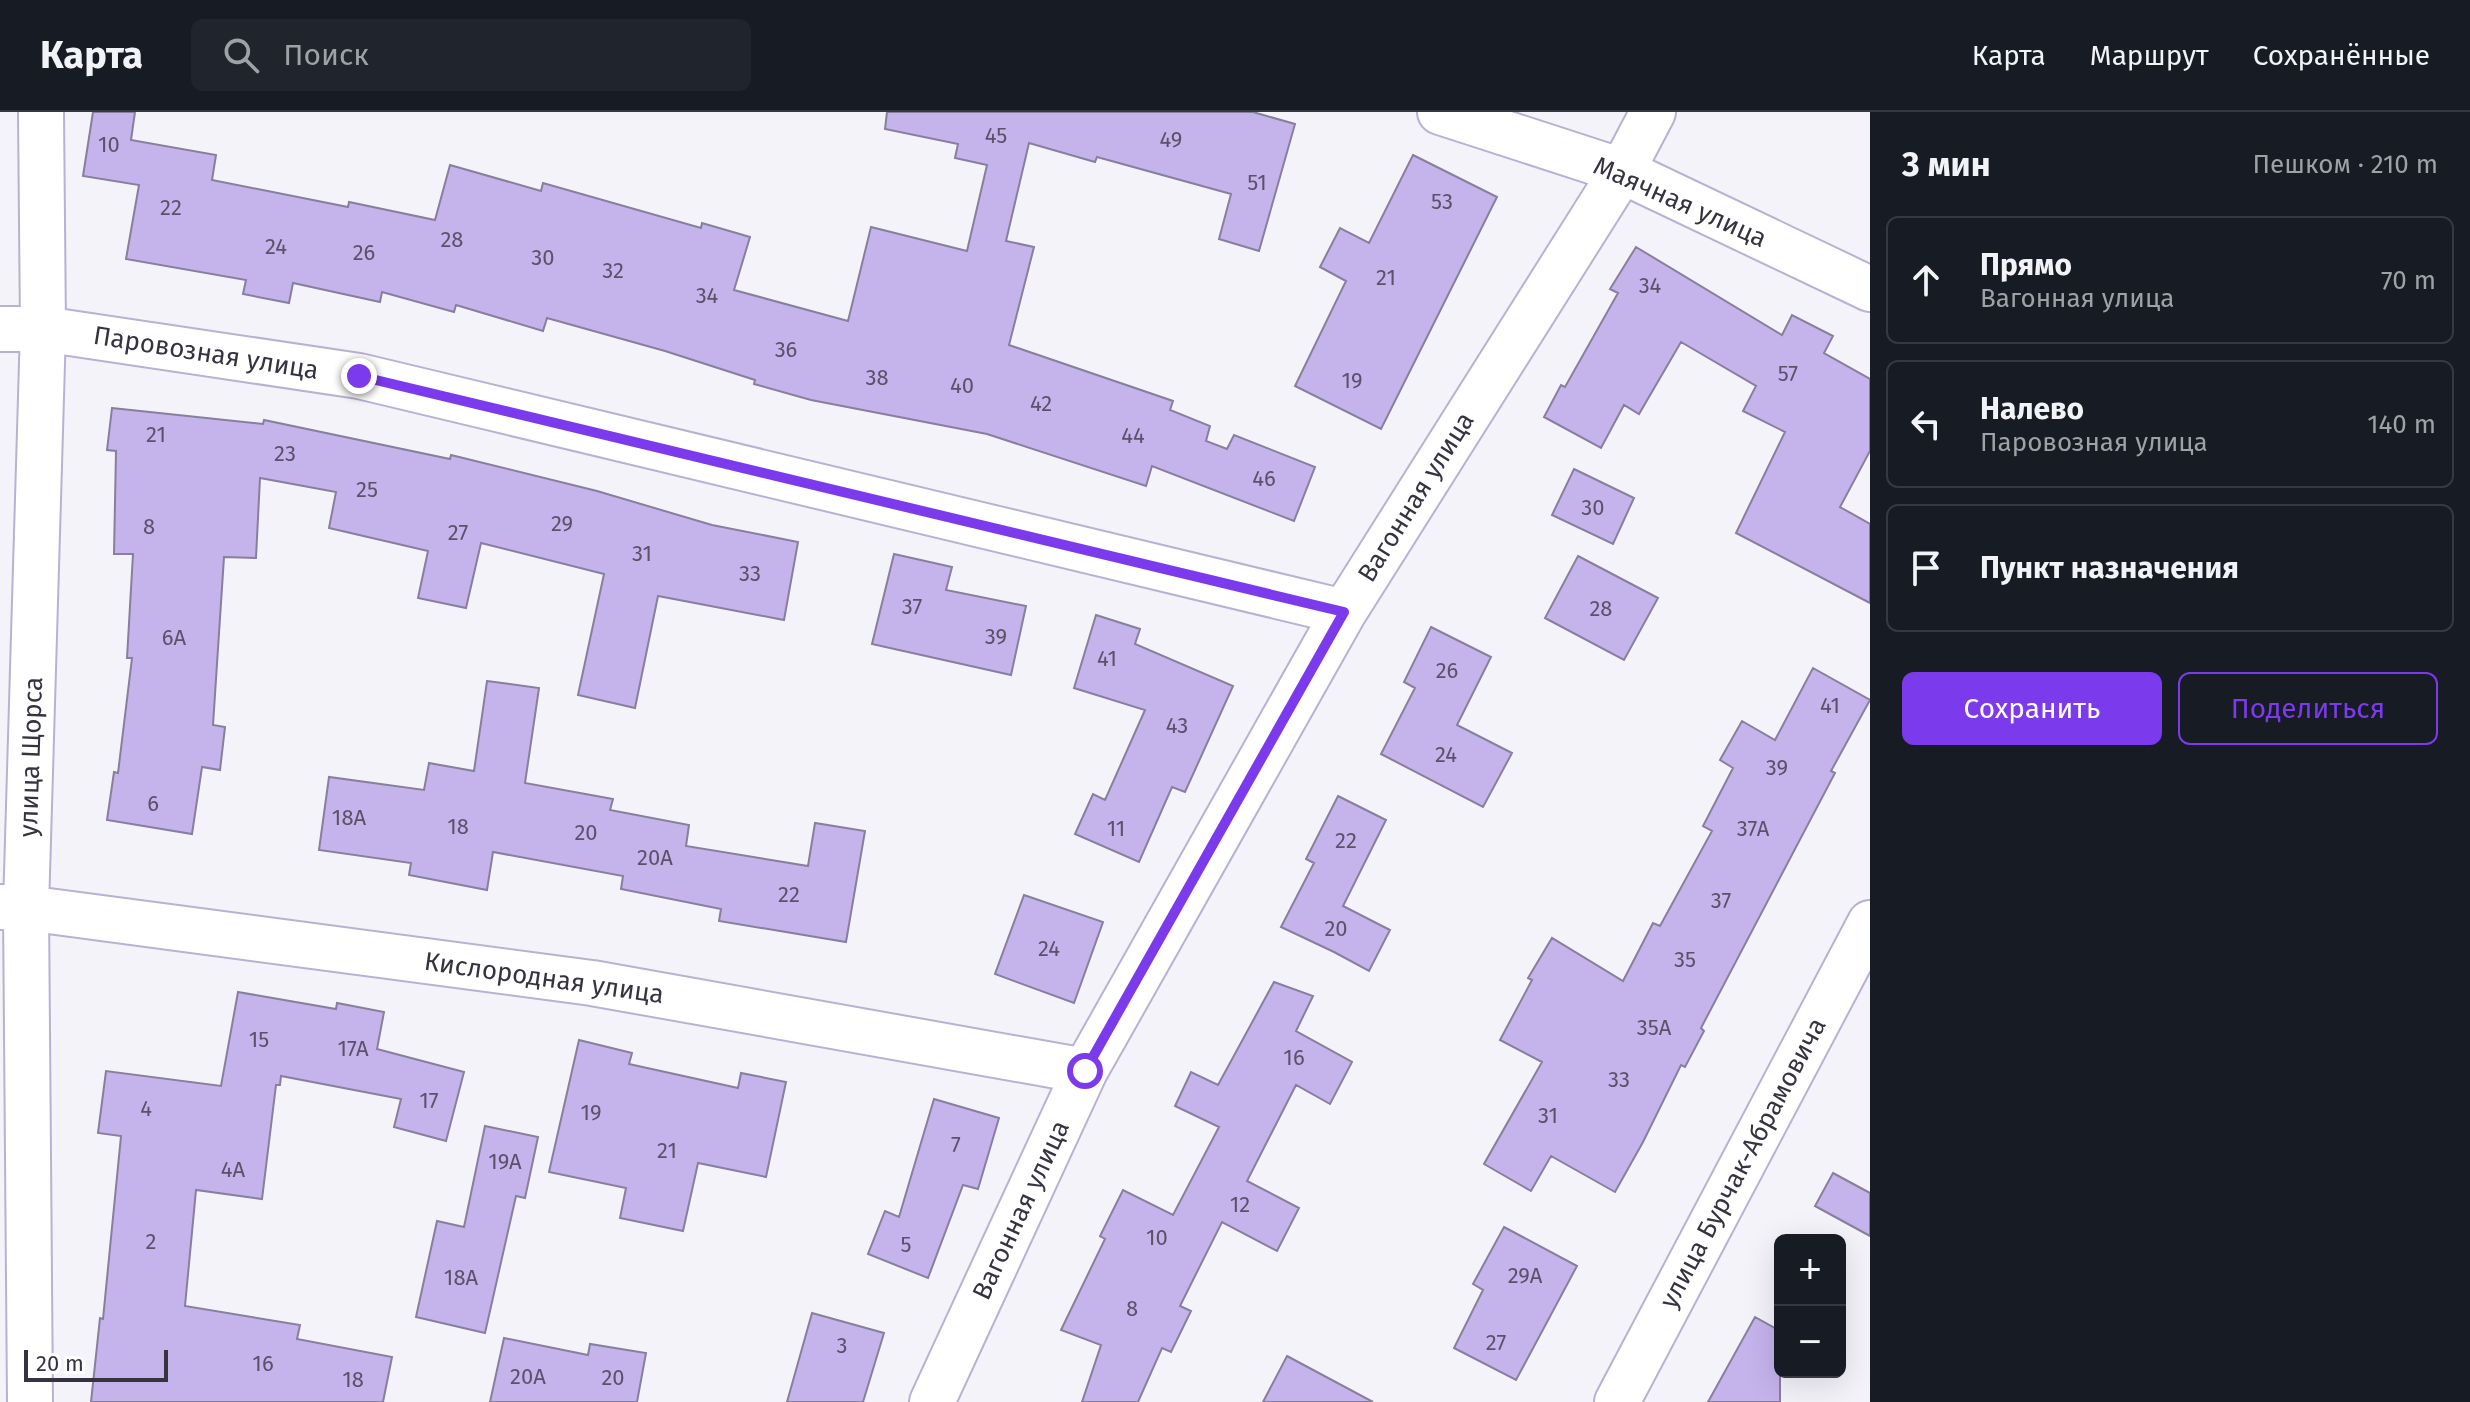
<!DOCTYPE html>
<html lang="ru">
<head>
<meta charset="utf-8">
<style>
  :root { --surface:#171b24; --page:#20242c; --text:#f1f3f6; --muted:#9ea1a6; --line:#363941; --accent:#7c3aed }
  body { margin:0; font-family:"Fira Sans",sans-serif; background:var(--page); color:var(--text) }
  .controls { position:absolute; right:24px; bottom:24px; display:grid; overflow:hidden; border-radius:12px; box-shadow:0 8px 32px #0002 }
  .controls button { width:72px; height:72px; display:grid; place-items:center; padding:0; border:0; border-bottom:2px solid var(--line); background:var(--surface); color:var(--text); font:40px sans-serif }
  .scale { position:absolute; left:24px; bottom:20px; width:144px; box-sizing:border-box; padding-left:8px; border:4px solid #373240; border-top:0; font-size:22px; line-height:28px; white-space:nowrap; color:#373240; -webkit-text-stroke:6px #fff; paint-order:stroke }
  .stop { position:absolute; width:24px; height:24px; margin:-18px; border:6px solid #7c3aed; border-radius:50%; background:#fff }
  .stop.end { background:#7c3aed; border-color:#fff; box-shadow:0 2px 8px #0008 }
  .list { margin:0; padding:0; list-style:none }
  h2 { display:flex; justify-content:space-between; align-items:center; height:104px; margin:0; padding:0 32px; font-size:34px }
  h2 small { font-size:26px; font-weight:400; color:var(--muted) }
  .list li { display:grid; grid-template-columns:52px 1fr auto; gap:24px; align-items:center; box-sizing:border-box; height:128px; margin:0 16px 16px; padding:0 16px; border:2px solid var(--line); border-radius:12px }
  .list b { display:block; font-size:30px; white-space:nowrap }
  .list p { margin:0; font-size:26px; white-space:nowrap; color:var(--muted) }
  .list em { font-size:26px; font-style:normal; color:var(--muted) }
  .actions { display:flex; gap:16px; padding:24px 32px }
  .actions a { flex:1; padding:18px 0; border:2px solid var(--accent); border-radius:12px; text-align:center; font-size:28px; color:var(--accent) }
  .actions .main { background:var(--accent); color:#fff }
  .icon { flex:none; width:44px; height:44px; fill:none; stroke:currentColor; stroke-width:2; stroke-linecap:round; stroke-linejoin:round }
  .map { position:relative; flex:none; width:1870px; height:1290px; overflow:hidden }
  header { display:flex; align-items:center; gap:48px; box-sizing:border-box; height:112px; padding:0 40px; background:var(--surface); border-bottom:2px solid var(--line) }
  header strong { font-size:38px }
  nav { display:flex; gap:44px; margin-inline-start:auto; font-size:28px }
  .search { width:560px; height:72px; background:var(--page); display:flex; align-items:center; gap:20px; box-sizing:border-box; padding:0 28px; border-radius:12px; color:var(--muted); font-size:30px }
  main { display:flex }
  aside { flex:1; background:var(--surface) }
  .map>svg:first-child { display:block }
  .building { fill:#c5b3eb; stroke:#887e9e; stroke-width:2 }
  .lines { fill:none; stroke-linecap:round; stroke-linejoin:round }
  .minor-casing { stroke:#bab0d3; stroke-width:48 }
  .minor { stroke:#fff; stroke-width:44 }
  .route { stroke:#7c3aed; stroke-width:10 }
  .labels { text-anchor:middle; dominant-baseline:central; stroke-width:7; stroke-linejoin:round; paint-order:stroke }
  .number-label { font-size:22px; fill:#5a526b }
  .street-label { font-size:26px; fill:#373240; stroke:#fff }
</style>
</head>
<body>
<header>
<strong>Карта</strong>
<div class="search"><svg class="icon" aria-label="search" viewBox="0 0 24 24"><circle cx="10" cy="10" r="6"/><path d="M15 15l6 6"/></svg>Поиск</div>
<nav><a>Карта</a><a>Маршрут</a><a>Сохранённые</a></nav>
</header>
<main>
<div class="map">
<svg width="1870" height="1290" viewBox="0 0 1870 1290">
  <rect width="100%" height="100%" fill="#f5f3fa"/>
  <path class="building" d="M93,0H135L131,28L216,43L212,68L348,95L349,90L435,108L450,53L541,79L543,71L701,116L702,111L750,125L734,178L848,209L871,115L967,139L987,53L955,46L958,32L885,17L887,0H1253L1295,12L1259,139L1219,127L1231,82L1097,45L1095,50L1029,31L1006,129L1034,135L1009,233L1173,289L1170,298L1210,314L1206,329L1227,337L1234,323L1315,355L1294,409L1152,354L1146,374L987,322L811,288L754,272L755,268L665,239L547,206L543,219L456,193L454,200L382,180L380,190L293,171L289,191L243,182L246,168L126,147L139,73L83,64Z
    M1413,43L1497,85L1381,317L1295,274L1346,169L1320,155L1340,116L1369,131Z
    M1636,135L1782,223L1792,203L1833,224L1824,241L1870,267V339L1840,395L1870,412V491L1736,421L1785,320L1743,299L1756,274L1681,230L1639,302L1624,293L1601,336L1544,305L1561,273L1565,275L1618,181L1610,177Z
    M112,296L263,312L264,308L450,347L451,343L597,379L712,413L798,430L784,508L658,484L635,596L578,583L604,462L481,431L466,496L418,486L428,439L329,416L336,380L260,366L256,446L224,445L213,613L225,615L220,658L202,655L192,722L107,708L114,660L118,661L132,546H127L133,442H114L116,339L107,338Z
    M1574,357L1634,386L1613,432L1552,403Z
    M894,442L952,455L946,478L1026,494L1011,563L872,532Z
    M1578,444L1658,486L1624,548L1545,506Z
    M1096,503L1140,517L1135,532L1233,574L1185,680L1172,675L1139,750L1075,722L1093,682L1105,688L1145,598L1074,576Z
    M1431,515L1491,545L1457,613L1512,641L1483,695L1381,642L1415,576L1404,570Z
    M1813,556L1870,588L1831,659L1835,661L1701,916L1704,919L1685,955L1681,953L1643,1030L1615,1080L1551,1044L1531,1079L1484,1052L1542,950L1500,928L1532,868L1528,866L1552,826L1623,869L1653,811L1660,814L1712,719L1703,714L1733,656L1720,648L1742,609L1775,628Z
    M487,569L539,576L525,671L613,687L610,698L689,713L686,734L808,754L815,711L865,719L846,830L719,809L721,797L621,777L623,764L493,740L487,778L409,763L411,751L319,738L329,665L424,678L429,651L474,659Z
    M1338,684L1386,708L1343,794L1390,818L1369,859L1334,840L1281,815L1314,751L1306,747Z
    M1024,783L1103,810L1074,891L995,862Z
    M1274,870L1313,884L1296,919L1352,950L1330,992L1296,973L1247,1069L1299,1096L1277,1139L1222,1110L1180,1194L1191,1199L1171,1240L1162,1236L1138,1290H1082L1101,1233L1061,1218L1105,1127L1100,1124L1123,1078L1173,1103L1219,1015L1175,994L1191,960L1218,973Z
    M238,880L336,897L337,891L384,900L377,937L464,960L446,1029L394,1015L401,987L281,964L280,973H276L262,1087L196,1078L185,1194L300,1213L297,1227L392,1245L383,1290H91L100,1206L103,1207L121,1024L98,1021L106,959L221,974Z
    M579,928L632,941L629,952L738,976L741,961L786,970L766,1065L698,1051L683,1119L620,1106L626,1076L549,1060Z
    M934,987L999,1006L978,1077L963,1073L928,1166L868,1142L885,1099L899,1105Z
    M485,1014L538,1025L525,1086L516,1084L485,1221L416,1205L437,1109L464,1115Z
    M1833,1061L1870,1081V1124L1815,1094Z
    M1504,1115L1577,1154L1516,1268L1454,1236L1483,1178L1473,1172Z
    M812,1201L884,1221L863,1290H787Z
    M1755,1205L1780,1219V1290H1708Z
    M504,1226L588,1243L590,1232L646,1241L637,1290H490Z
    M1287,1244L1373,1290H1263Z"/>
  <g class="lines">
    <g class="minor-casing">
      <path id="minor" d="M1440,0L1622,59L1870,177
        M0,217H43L359,264L1344,500
        M0,795L26,796L592,871L1085,959
        M30,1290L26,796L43,217L41,0
        M932,1290L1085,959L1344,500L1622,59L1653,0
        M1617,1290L1870,811"/>
    </g>
    <use href="#minor" class="minor"/>
  </g>
  <g class="lines">
    <path class="route" d="M359,264L1344,500L1085,959"/>
  </g>
  <g class="labels">
    <g class="number-label">
      <text x="996" y="23">45</text>
      <text x="1171" y="27">49</text>
      <text x="109" y="32">10</text>
      <text x="1257" y="70">51</text>
      <text x="1442" y="89">53</text>
      <text x="171" y="95">22</text>
      <text x="452" y="127">28</text>
      <text x="276" y="134">24</text>
      <text x="364" y="140">26</text>
      <text x="543" y="145">30</text>
      <text x="613" y="158">32</text>
      <text x="1386" y="165">21</text>
      <text x="1650" y="173">34</text>
      <text x="707" y="183">34</text>
      <text x="786" y="237">36</text>
      <text x="1788" y="261">57</text>
      <text x="877" y="265">38</text>
      <text x="1352" y="268">19</text>
      <text x="962" y="273">40</text>
      <text x="1041" y="291">42</text>
      <text x="156" y="322">21</text>
      <text x="1133" y="323">44</text>
      <text x="285" y="341">23</text>
      <text x="1264" y="366">46</text>
      <text x="367" y="377">25</text>
      <text x="1593" y="395">30</text>
      <text x="562" y="411">29</text>
      <text x="149" y="414">8</text>
      <text x="458" y="420">27</text>
      <text x="642" y="441">31</text>
      <text x="750" y="461">33</text>
      <text x="912" y="494">37</text>
      <text x="1601" y="496">28</text>
      <text x="996" y="524">39</text>
      <text x="174" y="525">6А</text>
      <text x="1107" y="546">41</text>
      <text x="1447" y="558">26</text>
      <text x="1830" y="593">41</text>
      <text x="1177" y="613">43</text>
      <text x="1446" y="642">24</text>
      <text x="1777" y="655">39</text>
      <text x="153" y="691">6</text>
      <text x="349" y="705">18А</text>
      <text x="458" y="714">18</text>
      <text x="1116" y="716">11</text>
      <text x="1753" y="716">37А</text>
      <text x="586" y="720">20</text>
      <text x="1346" y="728">22</text>
      <text x="655" y="745">20А</text>
      <text x="789" y="782">22</text>
      <text x="1721" y="788">37</text>
      <text x="1336" y="816">20</text>
      <text x="1049" y="836">24</text>
      <text x="1685" y="847">35</text>
      <text x="1654" y="915">35А</text>
      <text x="259" y="927">15</text>
      <text x="353" y="936">17А</text>
      <text x="1294" y="945">16</text>
      <text x="1619" y="967">33</text>
      <text x="429" y="988">17</text>
      <text x="146" y="996">4</text>
      <text x="591" y="1000">19</text>
      <text x="1548" y="1003">31</text>
      <text x="956" y="1032">7</text>
      <text x="667" y="1038">21</text>
      <text x="505" y="1049">19А</text>
      <text x="233" y="1057">4А</text>
      <text x="1240" y="1092">12</text>
      <text x="1157" y="1125">10</text>
      <text x="151" y="1129">2</text>
      <text x="906" y="1132">5</text>
      <text x="1525" y="1163">29А</text>
      <text x="461" y="1165">18А</text>
      <text x="1132" y="1196">8</text>
      <text x="1496" y="1230">27</text>
      <text x="842" y="1233">3</text>
      <text x="263" y="1251">16</text>
      <text x="528" y="1264">20А</text>
      <text x="613" y="1265">20</text>
      <text x="353" y="1267">18</text>
    </g>
    <g class="street-label">
      <text transform="translate(1680 90) rotate(24)">Маячная улица</text>
      <text transform="translate(206 241) rotate(9)">Паровозная улица</text>
      <text transform="translate(1416 385) rotate(-58)">Вагонная улица</text>
      <text transform="translate(31 645) rotate(-88)">улица Щорса</text>
      <text transform="translate(544 866) rotate(8)">Кислородная улица</text>
      <text transform="translate(1743 1051) rotate(-62)">улица Бурчак-Абрамовича</text>
      <text transform="translate(1021 1098) rotate(-65)">Вагонная улица</text>
    </g>
  </g>
</svg>
<div class="controls">
<button>+</button>
<button>−</button>
</div>
<div class="scale">20 m</div>
<div class="stop" style="left:1085px;top:959px"></div>
<div class="stop end" style="left:359px;top:264px"></div>
</div>
<aside>
<h2>3 мин<small>Пешком · 210 m</small></h2>
<ul class="list">
<li><svg class="icon" aria-label="ahead" viewBox="0 0 24 24"><path d="M12 20V5M6 11l6-6 6 6"/></svg><div><b>Прямо</b><p>Вагонная улица</p></div><em>70 m</em></li>
<li><svg class="icon" aria-label="left" viewBox="0 0 24 24"><path d="M17 20v-9H6M10 6l-5 5 5 5"/></svg><div><b>Налево</b><p>Паровозная улица</p></div><em>140 m</em></li>
<li><svg class="icon" aria-label="arrive" viewBox="0 0 24 24"><path d="M6 21V4h12l-3 4 3 4H6"/></svg><div><b>Пункт назначения</b></div></li>
</ul>
<div class="actions"><a class="main">Сохранить</a><a>Поделиться</a></div>
</aside>
</main>
</body>
</html>
